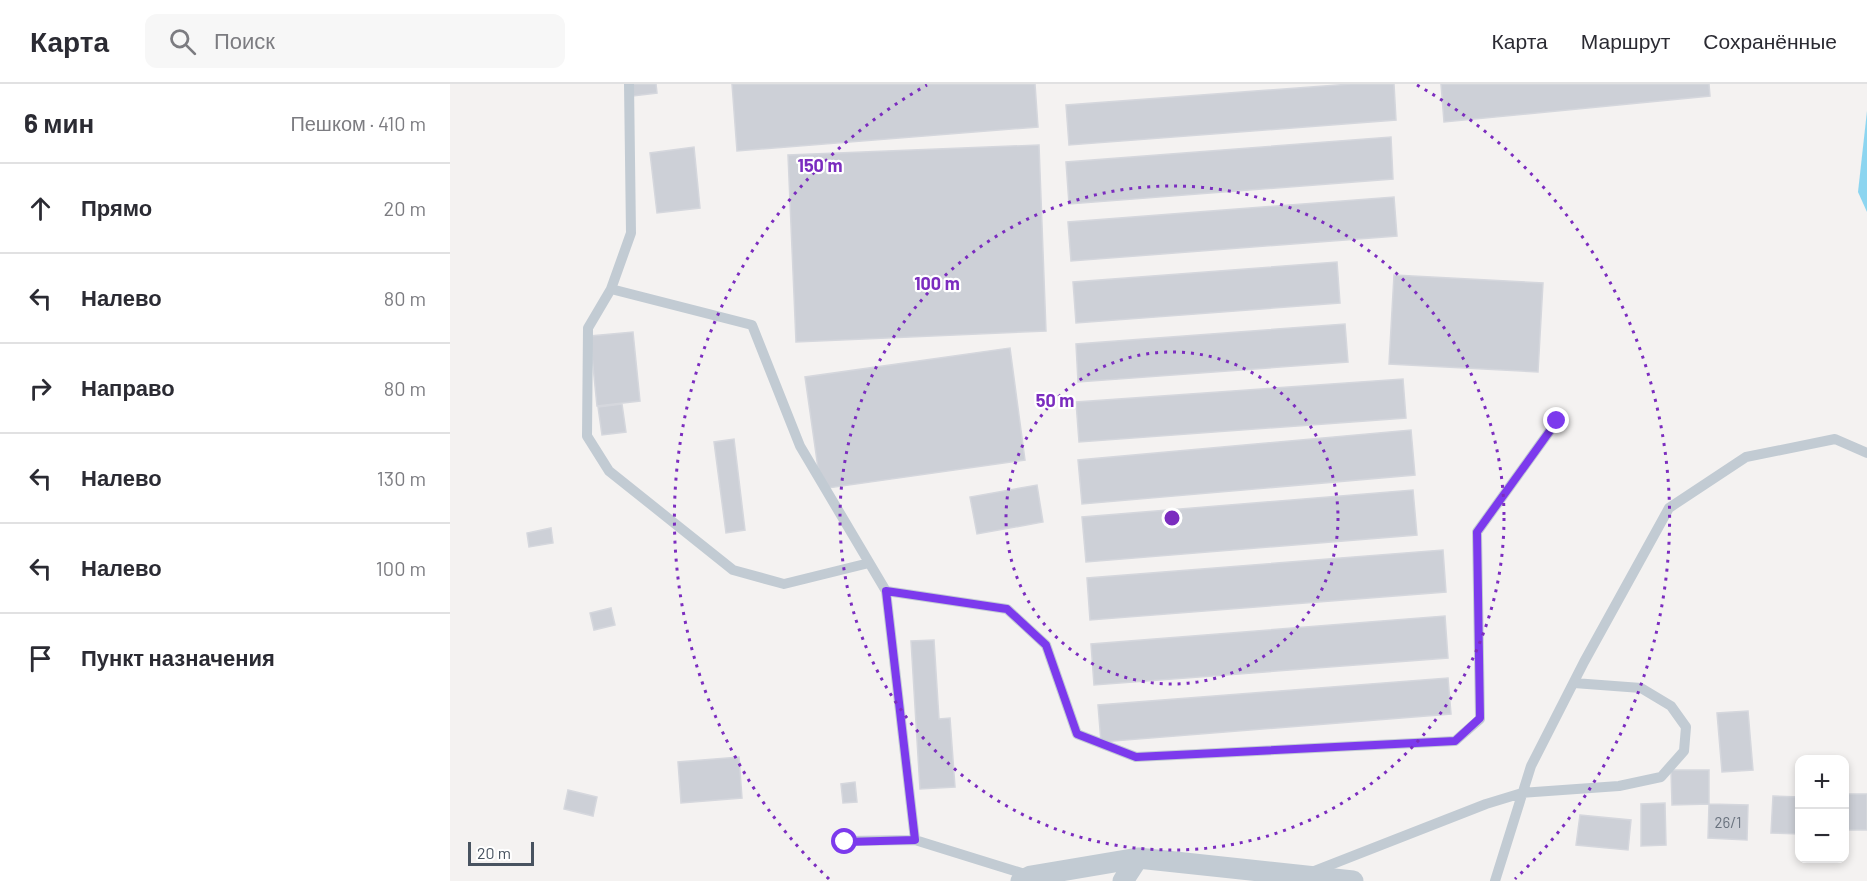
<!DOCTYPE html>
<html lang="ru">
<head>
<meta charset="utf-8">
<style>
  :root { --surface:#fff; --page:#f7f7f7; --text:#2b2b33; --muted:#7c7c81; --line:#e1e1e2 }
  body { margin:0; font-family:Barlow,sans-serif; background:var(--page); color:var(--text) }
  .controls { position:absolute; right:18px; bottom:18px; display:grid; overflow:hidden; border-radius:12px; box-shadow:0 3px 9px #0003 }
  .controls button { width:54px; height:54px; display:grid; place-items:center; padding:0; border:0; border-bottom:2px solid var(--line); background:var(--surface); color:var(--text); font:30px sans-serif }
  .scale { position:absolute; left:18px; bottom:15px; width:66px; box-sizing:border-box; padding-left:6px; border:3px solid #485360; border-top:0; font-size:16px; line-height:21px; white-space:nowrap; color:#485360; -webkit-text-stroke:4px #fff; paint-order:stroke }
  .stop { position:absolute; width:18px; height:18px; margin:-14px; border:4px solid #7c3aed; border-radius:50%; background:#fff }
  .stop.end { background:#7c3aed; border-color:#fff; box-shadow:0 2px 6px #0008 }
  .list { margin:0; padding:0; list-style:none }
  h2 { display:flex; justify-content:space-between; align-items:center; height:78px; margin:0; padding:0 24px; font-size:26px }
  h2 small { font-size:20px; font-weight:400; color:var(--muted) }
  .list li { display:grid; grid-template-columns:39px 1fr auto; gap:18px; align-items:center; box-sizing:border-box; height:90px; padding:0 24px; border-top:2px solid var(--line) }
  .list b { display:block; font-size:22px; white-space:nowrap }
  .list em { font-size:20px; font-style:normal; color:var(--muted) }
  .icon { flex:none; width:33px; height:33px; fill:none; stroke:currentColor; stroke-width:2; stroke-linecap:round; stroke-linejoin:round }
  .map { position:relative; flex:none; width:1417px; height:797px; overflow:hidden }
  header { display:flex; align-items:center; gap:36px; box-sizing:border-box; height:84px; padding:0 30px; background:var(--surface); border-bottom:2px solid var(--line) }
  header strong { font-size:28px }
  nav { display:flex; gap:33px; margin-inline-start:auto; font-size:21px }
  .search { width:420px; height:54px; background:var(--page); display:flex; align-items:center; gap:15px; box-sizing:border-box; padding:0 21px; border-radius:12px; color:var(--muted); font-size:22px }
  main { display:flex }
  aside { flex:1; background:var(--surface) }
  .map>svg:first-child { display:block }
  .water { fill:#8cd5f0 }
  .building { fill:#cdd0d7; stroke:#d5d7dd; stroke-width:1.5 }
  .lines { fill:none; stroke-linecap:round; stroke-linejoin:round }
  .lane { stroke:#c2cbd3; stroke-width:10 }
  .street { stroke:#c2cbd3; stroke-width:21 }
  .route { stroke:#7c3aed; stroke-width:8 }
  .ring { fill:none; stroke:#7b2cbf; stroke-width:3; stroke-dasharray:3 6 }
  .labels { text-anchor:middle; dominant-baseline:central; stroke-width:4.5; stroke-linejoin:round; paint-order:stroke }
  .number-label { font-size:15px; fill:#69727e }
  .centre { fill:#7b2cbf; stroke:#fff; stroke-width:3 }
  .ring-label { font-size:18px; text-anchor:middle; font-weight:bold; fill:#7b2cbf; stroke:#fff; stroke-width:4.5; stroke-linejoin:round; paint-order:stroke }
</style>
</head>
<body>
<header>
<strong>Карта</strong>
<div class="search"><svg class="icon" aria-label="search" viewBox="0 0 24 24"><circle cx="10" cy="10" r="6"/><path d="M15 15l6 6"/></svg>Поиск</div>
<nav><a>Карта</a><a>Маршрут</a><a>Сохранённые</a></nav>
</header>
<main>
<aside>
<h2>6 мин<small>Пешком · 410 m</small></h2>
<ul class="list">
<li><svg class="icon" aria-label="ahead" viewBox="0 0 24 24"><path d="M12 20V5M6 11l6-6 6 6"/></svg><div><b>Прямо</b></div><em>20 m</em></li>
<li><svg class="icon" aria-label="left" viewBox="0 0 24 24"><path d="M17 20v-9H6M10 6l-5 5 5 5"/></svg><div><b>Налево</b></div><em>80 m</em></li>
<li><svg class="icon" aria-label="right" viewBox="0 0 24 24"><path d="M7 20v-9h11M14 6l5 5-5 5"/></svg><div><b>Направо</b></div><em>80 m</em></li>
<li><svg class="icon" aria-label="left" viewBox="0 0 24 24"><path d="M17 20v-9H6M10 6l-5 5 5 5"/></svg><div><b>Налево</b></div><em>130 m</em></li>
<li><svg class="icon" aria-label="left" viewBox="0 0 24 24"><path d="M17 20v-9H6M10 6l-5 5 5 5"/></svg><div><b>Налево</b></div><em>100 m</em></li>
<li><svg class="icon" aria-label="arrive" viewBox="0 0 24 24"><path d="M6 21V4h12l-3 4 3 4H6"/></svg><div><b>Пункт назначения</b></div></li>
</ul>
</aside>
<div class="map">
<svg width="1417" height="797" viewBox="0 0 1417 797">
  <rect width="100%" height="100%" fill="#f4f2f1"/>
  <path class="water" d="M1417,27V128L1408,108Z"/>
  <path class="building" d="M182,0H206L207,9L183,12Z
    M282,0H585L588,43L287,67Z
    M901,0H944L946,36L619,61L616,21Z
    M991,0H1259L1260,12L994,38Z
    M941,53L943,95L619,120L616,78Z
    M589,61L596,247L346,258L338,71Z
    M244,63L250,124L207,129L200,69Z
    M944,113L947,152L621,177L618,138Z
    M887,178L890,219L626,239L623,198Z
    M944,191L1093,199L1088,288L939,280Z
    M895,240L898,278L628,298L626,260Z
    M183,248L190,317L147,322L140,252Z
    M560,264L575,376L371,405L355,293Z
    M953,295L956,334L629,358L626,318Z
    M172,320L176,348L152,351L148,323Z
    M961,346L965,391L632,420L628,376Z
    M284,355L295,446L276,449L264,358Z
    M587,401L593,438L527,450L520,413Z
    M963,406L967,451L636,478L632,433Z
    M101,444L103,459L79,463L77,449Z
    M993,466L996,508L640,536L637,494Z
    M161,524L165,541L144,546L140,529Z
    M995,532L998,574L644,601L641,560Z
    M484,556L489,635L500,634L505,703L470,705L461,557Z
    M998,594L1001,630L651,658L648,621Z
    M1298,627L1303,686L1272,688L1267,629Z
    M289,673L292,714L231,719L228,678Z
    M1221,686H1259V720L1222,721Z
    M405,698L407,718L393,719L391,700Z
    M118,706L147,713L143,732L114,725Z
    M1394,710H1417V746H1394Z
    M1323,712L1350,713V750L1321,749Z
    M1215,719L1216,761L1191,762V720Z
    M1259,720L1298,721L1297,756L1258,754Z
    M1130,731L1181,736L1178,766L1126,761Z"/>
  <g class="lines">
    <path class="lane" d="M179,0L181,149L161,205L302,241L350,362L436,507L465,756
      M161,205L138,244L137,352L159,387L283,486L334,500L419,479
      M436,507L557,525L596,561L627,650L686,673L1005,657L1030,635L1027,448L1107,337
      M395,757L465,756L578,791
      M862,788L1036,720L1072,709L1169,702L1211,693L1234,667L1236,643L1221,622L1191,604L1124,599
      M1045,797L1081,682L1134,578L1219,424L1296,373L1385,355L1417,369"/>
    <path class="street" d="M571,797L581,792L688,774L903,797
      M673,797L688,774"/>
  </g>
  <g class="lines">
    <path class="route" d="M395,758L465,756L436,507L557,525L596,561L627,650L686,673L1005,657L1030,634L1027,448L1107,337"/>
  </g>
  <g class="ring">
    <circle cx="722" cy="434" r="166"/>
    <circle cx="722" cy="434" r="332"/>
    <path d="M379 795A498 498 0 0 1 477 1M967 1A498 498 0 0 1 1065 795"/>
  </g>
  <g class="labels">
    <g class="number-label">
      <text x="1278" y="738">26/1</text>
    </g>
  </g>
  <circle cx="722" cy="434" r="9" class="centre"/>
  <g class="ring-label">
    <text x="370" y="88">150 m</text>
    <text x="487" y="206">100 m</text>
    <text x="605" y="323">50 m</text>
  </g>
</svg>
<div class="controls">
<button>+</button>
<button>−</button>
</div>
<div class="scale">20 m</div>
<div class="stop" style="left:395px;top:758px"></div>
<div class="stop end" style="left:1107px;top:337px"></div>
</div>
</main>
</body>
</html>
